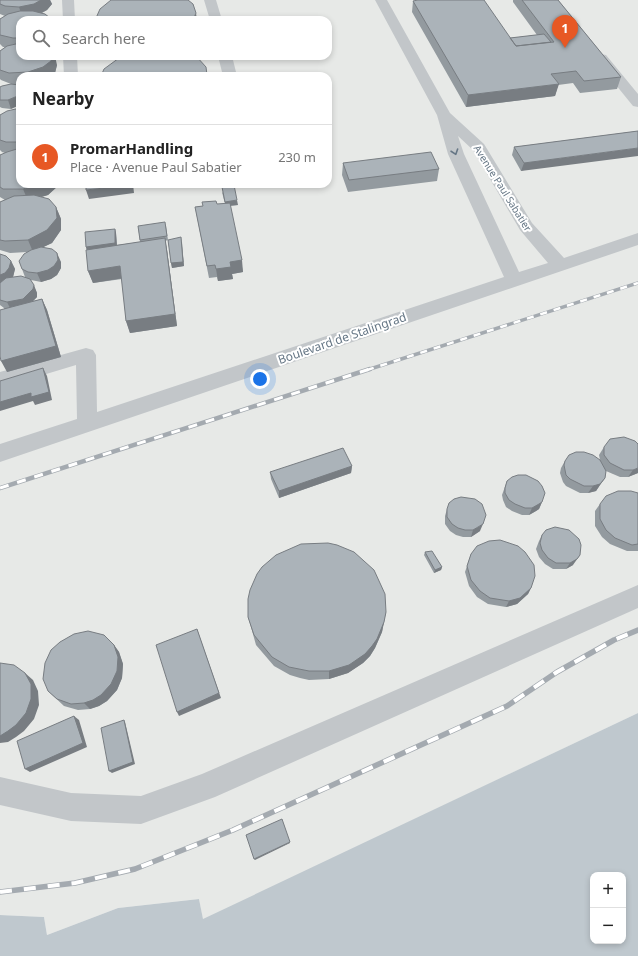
<!DOCTYPE html>
<html lang="en">
<head>
<meta charset="utf-8">
<style>
  :root { --surface:#fff; --page:#f6f6f6; --text:#222; --muted:#767676; --line:#e0e0e0; --accent:#e75824 }
  body { margin:0; font-family:"Noto Sans",sans-serif; background:var(--page); color:var(--text) }
  .controls { position:absolute; right:12px; bottom:12px; display:grid; overflow:hidden; border-radius:8px; box-shadow:0 2px 6px #0003 }
  .controls button { width:36px; height:36px; display:grid; place-items:center; padding:0; border:0; border-bottom:1px solid var(--line); background:var(--surface); color:var(--text); font:20px sans-serif }
  .you { position:absolute; left:260px; top:379px; width:14px; height:14px; margin:-10px; border:3px solid #fff; border-radius:50%; background:#1a73e8; box-shadow:0 0 0 6px #1a73e833 }
  .badge { display:grid; place-items:center; width:26px; height:26px; border-radius:50%; background:var(--accent); color:#fff; font-size:13px; font-weight:700 }
  .pin { position:absolute; translate:-50% -33px; filter:drop-shadow(0 1px 2px #0008) }
  .pin::after { content:''; position:absolute; top:21px; width:14px; height:12px; background:inherit; clip-path:polygon(0 0,100% 0,50% 100%) }
  .list { margin:0; padding:0; list-style:none }
  h2 { display:flex; justify-content:space-between; align-items:center; height:52px; margin:0; padding:0 16px; font-size:17px }
  h2 small { font-size:13px; font-weight:400; color:var(--muted) }
  .list li { display:grid; grid-template-columns:26px 1fr auto; gap:12px; align-items:center; box-sizing:border-box; height:64px; padding:0 16px; border-top:1px solid var(--line) }
  .list b { display:block; font-size:15px; white-space:nowrap }
  .list p { margin:0; font-size:13px; white-space:nowrap; color:var(--muted) }
  .list em { font-size:13px; font-style:normal; color:var(--muted) }
  .icon { flex:none; width:22px; height:22px; fill:none; stroke:currentColor; stroke-width:2; stroke-linecap:round; stroke-linejoin:round }
  .map { position:relative; flex:none; width:638px; height:956px; overflow:hidden }
  .search { position:absolute; background:var(--surface); box-shadow:0 2px 6px #0003; left:16px; top:16px; width:316px; height:44px; display:flex; align-items:center; gap:10px; box-sizing:border-box; padding:0 14px; border-radius:12px; color:var(--muted); font-size:15px }
  .panel { position:absolute; background:var(--surface); box-shadow:0 2px 6px #0003; left:16px; top:72px; width:316px; height:116px; border-radius:12px }
  .map>svg:first-child { display:block }
  .built { fill:#e7e9e7; fill-rule:evenodd }
  .water { fill:#bfc8ce; fill-rule:evenodd }
  .lines { fill:none; stroke-linecap:round; stroke-linejoin:round }
  .minor { fill:#c2c6c9; fill-rule:evenodd }
  .rail-far2-casing { stroke:#a4aab0; stroke-width:3.5 }
  .rail-far1-casing { stroke:#a4aab0; stroke-width:4.5 }
  .rail-casing { stroke:#a4aab0; stroke-width:5.5 }
  .rail-far2 { stroke:#fff; stroke-width:2.5; stroke-dasharray:7; stroke-linecap:butt }
  .rail-far1 { stroke:#fff; stroke-width:3; stroke-dasharray:9; stroke-linecap:butt }
  .rail { stroke:#fff; stroke-width:4; stroke-dasharray:12; stroke-linecap:butt }
  .wall { fill:#939a9f }
  .shaded-wall { fill:#787d82 }
  .building { fill:#abb3b9; stroke:#787d82 }
  .oneway { stroke:#657685 }
  .labels { text-anchor:middle; dominant-baseline:central; stroke-width:4; stroke-linejoin:round; paint-order:stroke }
  .far-street-label { font-size:10px; fill:#657685; stroke:#fff }
  .street-label { font-size:12px; fill:#657685; stroke:#fff }
</style>
</head>
<body>
<div class="map">
<svg width="638" height="956" viewBox="0 0 638 956">
  <rect width="100%" height="100%" fill="#f7f7f4"/>
  <path class="built" d="M0,0H638V713L203,920L199,899L118,908L47,935L44,917L0,915ZM20,20H328V56H20ZM20,76H328V184H20Z"/>
  <path class="water" d="M638,713V956H0V915L44,917L47,935L118,908L199,899L203,919ZM593,875H623V941H593Z"/>
  <g class="lines">
    <path class="minor" d="M62,0H74L75,20H63Z
      M204,0H216L222,20H210Z
      M375,0H387L450,113L484,144L532,223L564,258L638,233V245L0,462V444L77,419L76,365L0,388V372L86,348L93,350L96,355L97,412L504,277L448,154L437,115ZM458,136L473,150L520,230L548,263L519,272L464,154Z
      M601,54L606,55L638,94V107L633,106L594,58L596,55Z
      M63,56H77L78,76H64Z
      M218,56H232L237,76H223Z
      M638,585V608L215,797L141,824L71,821L0,805V777L71,793L141,796L202,774Z"/>
    <g class="rail-far2-casing">
      <path id="rail-far2" d="M367,370L638,283"/>
    </g>
    <g class="rail-far1-casing">
      <path id="rail-far1" d="M0,488L370,369"/>
    </g>
    <g class="rail-casing">
      <path id="rail" d="M0,892L75,883L135,869L233,830L507,706L557,672L614,640L638,630"/>
    </g>
    <use href="#rail-far2" class="rail-far2"/>
    <use href="#rail-far1" class="rail-far1"/>
    <use href="#rail" class="rail"/>
  </g>
  <path class="wall" d="M0,0H50L52,4L47,10L42,13L50,18L51,20H20V56L57,65L55,73L51,76H20V85H17L11,109L2,108L0,107V87L11,84L1,80L0,79V51L5,47H3L0,44V19L5,16L0,14Z
    M513,0H558L621,77L617,89L580,93L573,83L558,85L555,96L466,107L412,12L413,1L510,38L537,35L513,2Z
    M20,108V184H59V185L48,195L41,197L56,207L61,219V230L52,243L41,248L61,262V268L57,275L51,279L41,282L31,280L37,293V297L33,301L42,299L47,310L61,357L7,372L4,308L0,305V254L11,261L15,269L13,277H25L22,269L27,252L10,253L0,250V202L5,200L0,197V155L5,153L2,152L0,150V115Z
    M638,131L521,171L512,155L514,147Z
    M343,163L439,169L437,181L348,192L342,175Z
    M222,192L238,205L230,206L243,272L232,274L233,279L218,281L217,277L209,278L195,207L225,204Z
    M138,226H166L168,240L182,242L184,266L172,268L168,240L165,241L167,250L177,326L130,333L126,321L122,279L93,283L88,271L87,250L86,247L115,229L116,233L117,245L140,242Z
    M604,447L638,473L628,477H620L606,471L605,478L600,485L596,491L588,493H580L566,486L563,482L560,473L561,468L565,461L600,460L599,455Z
    M352,466L351,473L279,498L271,479L270,472Z
    M507,481L542,502L539,509L536,511L529,515H522L512,511L506,507L503,500L502,495Z
    M638,493V551H627L610,544L602,537L595,526V511L600,504Z
    M447,509L480,531L471,537H463L456,535L450,531L445,524V516Z
    M542,535L573,565L566,569H553L545,564L539,557L536,549L539,541Z
    M425,552L442,567L441,570L434,573L424,555Z
    M471,554L531,588L528,594L517,604L506,607L488,604L477,597L469,586L465,572Z
    M386,612L382,632L375,648L370,656L363,663L348,673L329,679L309,680L300,678L290,675L274,666L256,645L251,627L248,617Z
    M114,645L119,652L123,664L122,678L117,690L107,701L99,706L90,709L78,710L64,706L48,691Z"/>
  <path class="shaded-wall" d="M41,0H50L52,4L47,10L37,15L23,19L19,7Z
    M196,13L197,20H193Z
    M53,56H55L57,65L55,73L51,76H30L28,72Z
    M559,84L555,96L466,107L468,95Z
    M20,95V105L11,109L8,100Z
    M638,148V156L521,171L524,163Z
    M38,184H59V185L48,195L28,201L23,189Z
    M133,184L134,193L89,199L86,190Z
    M237,200L238,205L225,206V202Z
    M56,207L61,219V230L52,243L33,252L28,240Z
    M115,229L116,233L117,247L87,251L86,247Z
    M181,237L184,266L172,268L171,263Z
    M165,238L167,250L177,326L130,333L126,321Z
    M57,253L61,262V268L57,275L51,279L41,282L37,273Z
    M242,260L243,272L232,274L233,279L218,281L216,269L230,262Z
    M11,261L15,269L13,277L0,285V275Z
    M120,266L124,278L93,283L88,271Z
    M34,285L37,293V297L27,307L11,310L7,302Z
    M42,299L47,310L61,357L7,372L1,361Z
    M43,368L47,376L52,400L35,405L33,401L0,411V402Z
    M352,466L351,473L279,498V491Z
    M638,468V473L628,477L633,470Z
    M605,478L600,485L596,491L588,493L593,486Z
    M542,502L539,509L536,511L529,515L532,508Z
    M483,524L480,531L471,537L473,530Z
    M580,555L573,565L566,569L570,563Z
    M442,567L441,570L434,573L435,570Z
    M531,588L528,594L517,604L506,607L509,601Z
    M384,622L382,632L375,648L370,656L363,663L348,673L329,679V671Z
    M197,629L221,698L179,716L177,712Z
    M114,645L119,652L123,664L122,678L117,690L107,701L99,706L90,709L84,703Z
    M25,673L33,680L38,691L39,705L34,719L24,731L16,737L8,742L0,743V736Z
    M74,716L79,720L87,747L30,772L25,769Z
    M124,720L125,722L135,764L112,773L109,771Z
    M290,842V843L255,860L254,859Z"/>
  <path class="building" d="M0,0H41L34,4L19,7L5,6L0,4Z
    M111,0H188L193,4L196,13L193,20H97L96,18L100,9Z
    M418,0H484L516,46L554,42L522,0H558L621,77L584,81L576,71L551,74L559,84L468,95L413,1Z
    M20,11H33L45,14L50,18V20H20V38H13L0,35V19L8,14Z
    M544,34L551,42L516,46L510,38Z
    M20,43V56H53L51,61L43,67L28,72L9,73L0,70V51L7,46Z
    M124,56H196L206,67L207,75V76H101L104,69L119,58Z
    M11,84L19,85L20,86V95L8,100H0V87L2,86Z
    M20,108V142H6L0,140V115L7,111Z
    M638,131V148L524,163L514,147Z
    M20,148V184H38L23,189H3L0,187V155L7,152Z
    M431,152L439,169L349,180L343,163Z
    M86,184H132V185L86,190Z
    M234,185L237,200L225,202L222,187Z
    M34,195L49,199L56,207L57,218L47,230L28,240L5,241L0,240V202L14,196Z
    M216,201L217,204L230,203L242,260L230,262L231,267L216,269L215,265L207,266L195,207L203,206L202,202Z
    M165,222L167,236L140,240L138,226Z
    M115,229V243L86,247L85,232Z
    M181,237L183,262L171,263L168,240Z
    M165,238L175,314L126,321L120,266L88,271L86,250Z
    M41,247L52,249L57,253L58,260L54,266L48,270L37,273L28,272L22,269L19,261L24,254L31,250Z
    M0,254L6,256L11,261L9,268L5,273L0,275Z
    M21,276L30,279L34,285L33,289L23,299L7,302L0,300V283L6,278Z
    M42,299L56,346L1,361L0,356V310Z
    M43,368L49,392L31,397V393L0,402V381Z
    M624,437L635,441L638,444V468L633,470H624L610,463L604,455V447L610,439Z
    M343,448L352,466L279,491L270,472Z
    M576,452H584L593,455L600,460L606,471L605,478L600,484L593,486H584L570,479L566,475L564,465L565,461L569,455Z
    M518,475H526L538,481L542,486L545,493L542,502L539,504L532,508H525L515,504L509,500L505,493V488L507,481L512,477Z
    M618,491H631L638,493V544L632,545L615,538L606,530L600,519V504L606,496Z
    M461,497L475,499L482,504L486,515L483,524L473,530H465L458,528L452,524L447,517V509L449,503L454,499Z
    M555,527L569,530L579,539L581,545L580,555L577,559L570,563H556L548,558L542,550L540,543L542,535L546,530Z
    M500,540L518,546L525,552L534,565L535,576L531,588L520,598L509,601L490,598L480,591L471,580L467,566L471,554L477,546L489,541Z
    M328,543L337,545L354,552L374,570L385,594L386,612L384,622L377,639L372,646L365,654L349,665L329,671H309L289,667L272,657L254,635L248,617V599L250,590L257,574L262,567L276,555L301,544Z
    M432,551L442,567L435,570L425,552Z
    M197,629L219,693L177,712L156,645Z
    M88,631L104,635L114,645L118,657L117,671L111,684L101,695L93,700L84,703L71,704L57,699L48,691L43,679L45,663L51,650L60,642L74,634Z
    M0,663L14,665L25,673L31,684V699L26,713L16,725L8,731L0,736Z
    M74,716L83,743L25,769L17,741Z
    M124,720L133,762L109,771L101,728Z
    M282,819L290,842L254,859L246,835Z"/>
  <defs><path id="oneway-chevron" d="M-2-3.5L2.5 0L-2 3.5" fill="none" stroke-width="1.6" stroke-linecap="round" stroke-linejoin="round"/></defs>
  <use class="oneway" href="#oneway-chevron" transform="translate(455 152) rotate(71)"/>
  <g class="labels">
    <g class="far-street-label">
      <text transform="translate(503 188) rotate(58)">Avenue Paul Sabatier</text>
    </g>
    <g class="street-label">
      <text transform="translate(342 338) rotate(-19)">Boulevard de Stalingrad</text>
    </g>
  </g>
</svg>
<div class="controls">
<button>+</button>
<button>−</button>
</div>
<div class="you"></div>
<div class="pin badge" style="left:565px;top:48px">1</div>
<div class="search"><svg class="icon" aria-label="search" viewBox="0 0 24 24"><circle cx="10" cy="10" r="6"/><path d="M15 15l6 6"/></svg>Search here</div>
<section class="panel">
<h2>Nearby<small></small></h2>
<ul class="list">
<li><span class="badge">1</span><div><b>PromarHandling</b><p>Place · Avenue Paul Sabatier</p></div><em>230 m</em></li>
</ul>
</section>
</div>
</body>
</html>
